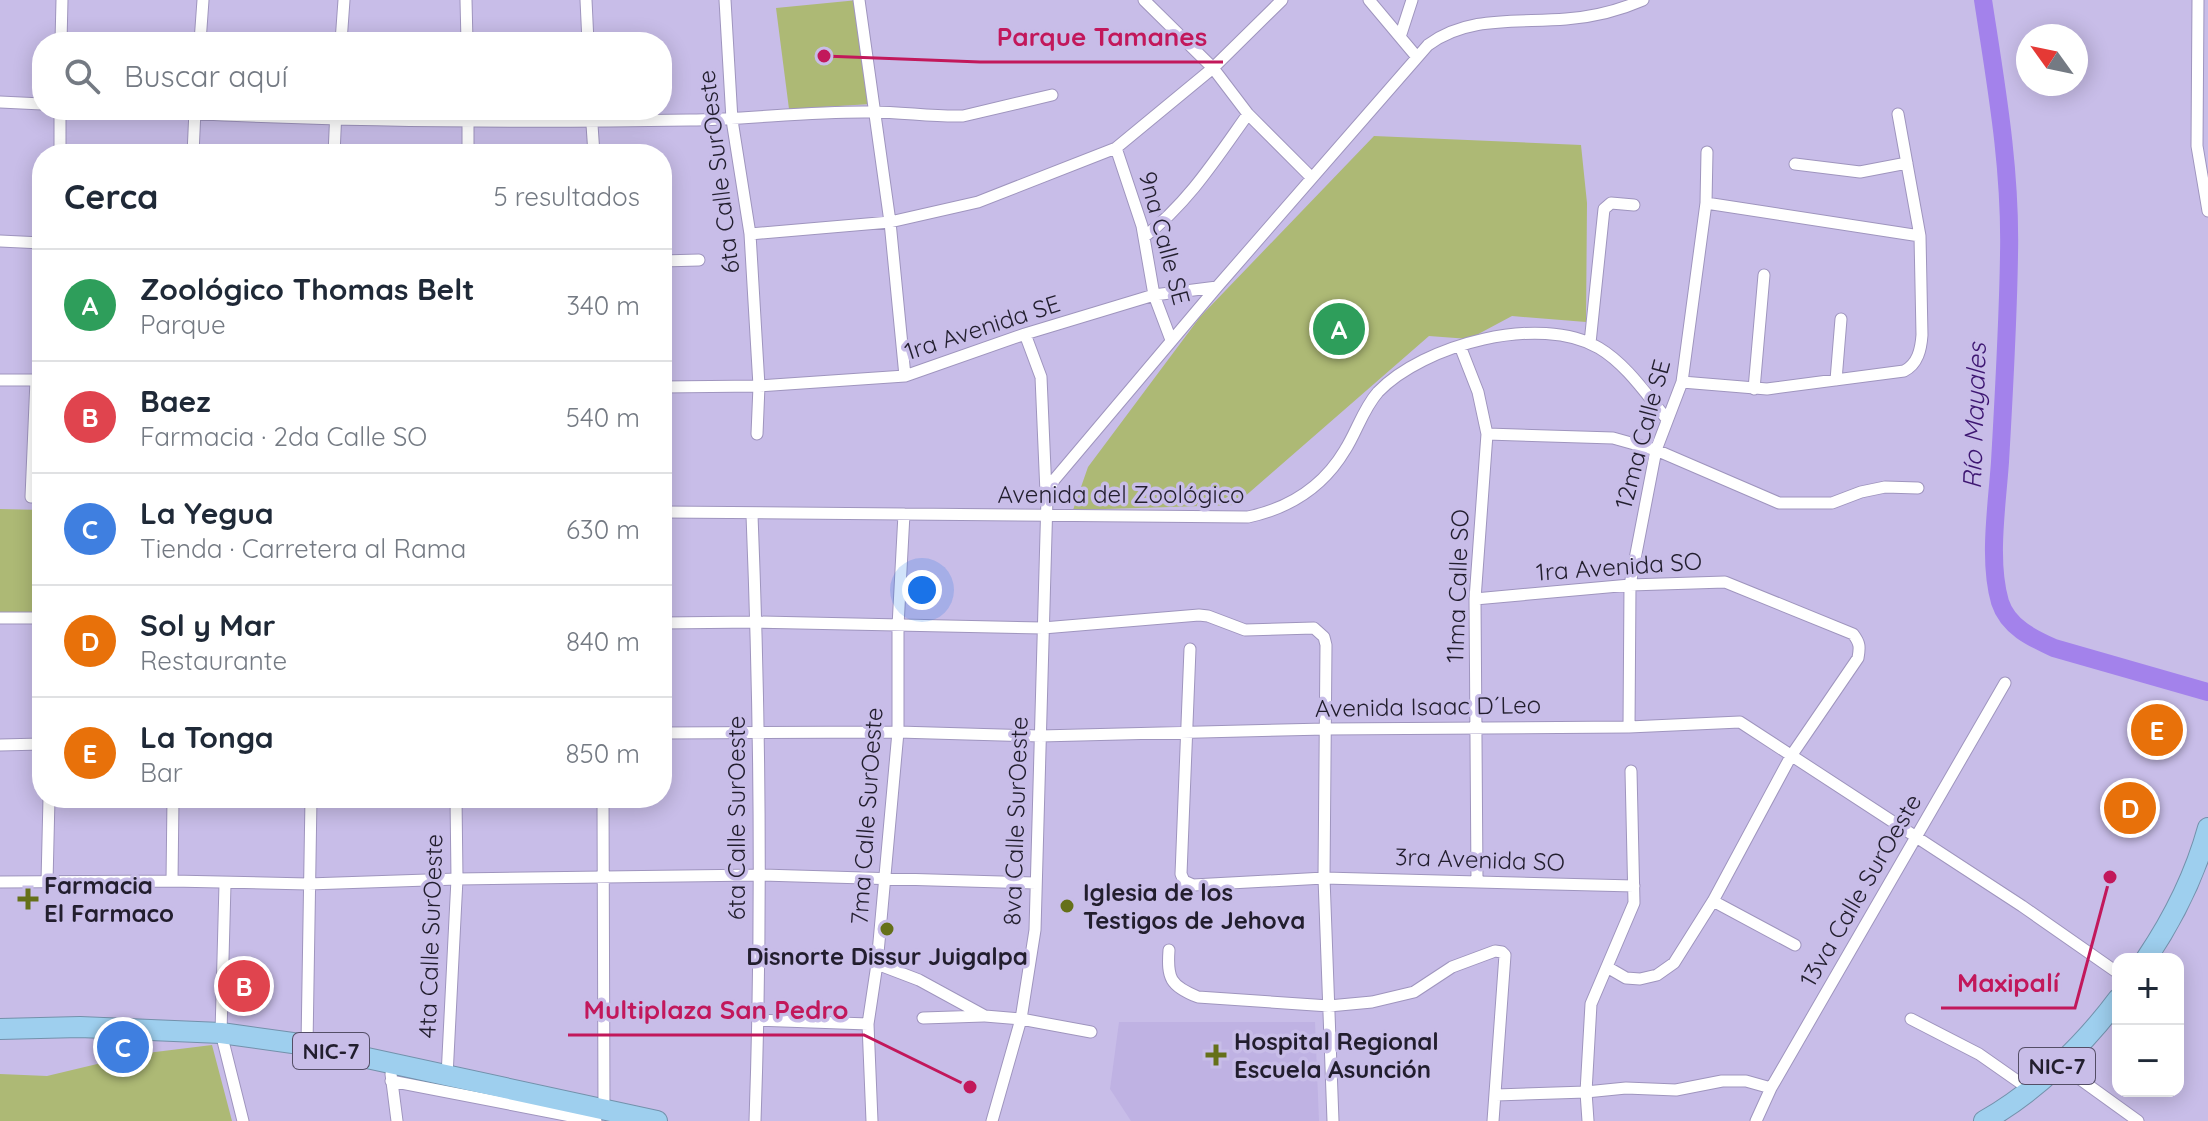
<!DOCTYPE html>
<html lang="es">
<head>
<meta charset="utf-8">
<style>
  :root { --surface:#fff; --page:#f2f2f3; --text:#1f2937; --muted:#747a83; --line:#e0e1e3; --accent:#111827 }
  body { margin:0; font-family:Quicksand,sans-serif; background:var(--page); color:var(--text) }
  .controls { position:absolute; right:24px; bottom:24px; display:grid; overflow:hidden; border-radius:16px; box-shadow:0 4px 20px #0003 }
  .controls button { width:72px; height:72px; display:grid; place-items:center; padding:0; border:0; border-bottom:2px solid var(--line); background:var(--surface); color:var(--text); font:40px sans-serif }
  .compass { position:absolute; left:2016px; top:24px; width:72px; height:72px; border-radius:50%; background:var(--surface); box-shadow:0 4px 20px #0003; rotate:303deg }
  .you { position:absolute; left:922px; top:590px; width:28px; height:28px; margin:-20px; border:6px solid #fff; border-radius:50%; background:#1a73e8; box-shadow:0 0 0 12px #1a73e833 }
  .badge { display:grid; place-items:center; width:52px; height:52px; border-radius:50%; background:var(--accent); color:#fff; font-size:26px; font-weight:700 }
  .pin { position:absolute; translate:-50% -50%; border:4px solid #fff; box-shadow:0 2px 8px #0006 }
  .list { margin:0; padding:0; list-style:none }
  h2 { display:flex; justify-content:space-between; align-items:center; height:104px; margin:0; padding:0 32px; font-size:34px }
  h2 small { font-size:26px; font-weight:400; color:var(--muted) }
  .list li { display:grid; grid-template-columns:52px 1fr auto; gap:24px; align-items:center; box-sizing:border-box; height:112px; padding:0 32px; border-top:2px solid var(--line) }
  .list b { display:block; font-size:30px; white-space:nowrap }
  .list p { margin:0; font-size:26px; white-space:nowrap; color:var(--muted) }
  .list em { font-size:26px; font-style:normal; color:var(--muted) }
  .icon { flex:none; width:44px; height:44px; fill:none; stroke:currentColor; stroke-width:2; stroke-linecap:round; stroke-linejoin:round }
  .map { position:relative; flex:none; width:2208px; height:1121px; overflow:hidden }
  .search { position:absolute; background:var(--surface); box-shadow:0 4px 20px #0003; left:32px; top:32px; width:640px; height:88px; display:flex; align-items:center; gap:20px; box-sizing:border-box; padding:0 28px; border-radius:32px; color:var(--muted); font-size:30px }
  .panel { position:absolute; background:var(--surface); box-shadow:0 4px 20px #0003; left:32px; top:144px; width:640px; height:664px; border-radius:32px }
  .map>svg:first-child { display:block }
  .built { fill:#bfb2e3 }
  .green { fill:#adb975 }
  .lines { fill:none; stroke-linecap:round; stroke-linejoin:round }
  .river { stroke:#a382eb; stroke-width:18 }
  .street-casing { stroke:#9f95be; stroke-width:13 }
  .highway-casing { stroke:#7391ab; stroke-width:22 }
  .street { stroke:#fff; stroke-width:11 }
  .highway { stroke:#9ecfee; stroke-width:20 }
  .poi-dot { fill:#657019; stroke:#c8bde8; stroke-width:3 }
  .labels { text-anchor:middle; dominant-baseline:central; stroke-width:7; stroke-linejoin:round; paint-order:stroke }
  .shield { fill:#c8bde8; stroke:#544e66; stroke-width:2 }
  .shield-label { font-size:22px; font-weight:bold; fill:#221e2e }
  .street-label { font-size:24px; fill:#221e2e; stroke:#c8bde8 }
  .poi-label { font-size:24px; font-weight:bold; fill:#221e2e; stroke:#c8bde8; text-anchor:start }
  .water-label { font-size:26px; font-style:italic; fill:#3d1571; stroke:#c8bde8 }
  .leader { fill:none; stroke:#c2185b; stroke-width:3 }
  .callout-dot { fill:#c2185b; stroke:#c8bde8; stroke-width:3 }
  .callout-label { font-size:26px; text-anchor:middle; font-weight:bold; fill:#c2185b; stroke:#c8bde8; stroke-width:7; stroke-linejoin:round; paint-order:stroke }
</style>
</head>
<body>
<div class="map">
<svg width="2208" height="1121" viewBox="0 0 2208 1121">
  <rect width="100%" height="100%" fill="#c8bde8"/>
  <path class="built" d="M1119,1022H1315L1319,1121H1131L1110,1089Z"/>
  <path class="green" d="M858,0L871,104L789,109L776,8Z
    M1374,136L1581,145L1587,203L1586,322L1512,316L1469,339L1429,336L1235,505L1073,510L1088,467L1200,317Z
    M0,509L42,510L41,615L0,614Z
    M212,1045L232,1121H0V1074L47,1076L139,1054Z"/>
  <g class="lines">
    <path class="river" d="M1983,0C1996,85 2011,168 2009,255C2008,324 2004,393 2000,462C1997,505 1988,561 2000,602C2008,627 2032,638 2054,648L2208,692"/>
    <g class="street-casing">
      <path id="street" d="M466,0L467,42
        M586,0L588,42
        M725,0L732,120L750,234L759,386L757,434
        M859,0L890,222L905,376
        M1144,0L1213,68L1248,114L1311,177
        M1369,0L1416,56
        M2198,0L2197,146L2208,211
        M1400,37L1412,0
        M61,42L62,0
        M200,42L203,0
        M341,42L344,0
        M0,102L42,104
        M132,110C318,122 504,123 690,120C751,119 812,111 872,112C903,112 932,117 963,116L1052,95
        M468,110V154
        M591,110L594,154
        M1116,148L1142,226L1154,295L1171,340
        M60,154V110
        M193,154L195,110
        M334,154L336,110
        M1795,164L1860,172L1907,163
        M1706,203L1920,236
        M750,234L890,222L978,202L1116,148L1213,68L1282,0
        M1144,237C1188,203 1216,159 1248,114
        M0,241L42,243
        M662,261L699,260
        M1025,334L1041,377L1046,493
        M1590,343L1604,209L1611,203L1634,205
        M1460,346L1478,392L1487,434L1475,599L1477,880
        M0,380H42
        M36,380L31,497H42
        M1836,380L1841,319
        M1682,382L1767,389L1904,371C1918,364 1921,349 1922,335L1920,236L1898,114
        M662,387L759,386L905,376L1025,334L1154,295L1217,287
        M1754,389L1764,275
        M1487,434L1613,438L1656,450L1779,503H1832L1861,492L1885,487L1918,488
        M662,512L1248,517C1290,508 1323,487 1345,450C1357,431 1363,409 1378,392C1423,345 1540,313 1599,348C1626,364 1646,394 1666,418
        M752,515C760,716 762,919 755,1121
        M1475,599L1630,585L1725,582L1853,634C1860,643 1860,647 1858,658L1791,756L1713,901L1674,963L1657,975L1640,979L1626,978L1607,967
        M0,618H42
        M662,623L756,622L1043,628L1199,615L1208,616L1245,630L1314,628L1324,637L1326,645L1324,878L1333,1121
        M1190,649L1181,874L1184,881L1193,885L1324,878L1634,886
        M1629,727L1630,585L1656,450L1682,382L1706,203L1707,152
        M662,733L898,732L1040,736L1326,729L1629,727L1740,722L2022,906L2118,973
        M0,745L42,744
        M603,798L604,1110
        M172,881L173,798
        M0,882L172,881L308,884L457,879L758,875L1036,883
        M47,882L49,798
        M225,884L221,1033L243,1121
        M1713,901L1795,945
        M1169,950C1167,978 1170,986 1198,997L1329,1006L1372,1002L1414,992L1452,967L1495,951L1502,952L1505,955L1493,1121
        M877,964L919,980L985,1016L1021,1019L1091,1032
        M923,1018L984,1016
        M1911,1019L1979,1054L2029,1089
        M758,1020L868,1024
        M307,1045L311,798
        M2059,1064L2138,1121
        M391,1074L397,1121
        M447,1076L457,879L456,798
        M391,1081L596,1121
        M1496,1095L1586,1092L1626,1088L1676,1090L1722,1081H1746L1771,1088
        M872,1121L868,1024L877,964L898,732V626L904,514
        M992,1121L1021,1019L1035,930L1047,498L1054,480L1217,287L1428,45C1468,15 1519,23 1566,19C1593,17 1618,11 1643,0
        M1588,1121L1586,1092L1591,1004L1634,903L1631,771
        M1756,1121L1771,1088L2005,683"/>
    </g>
    <g class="highway-casing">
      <path id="highway" d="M2146,959C2173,919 2195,875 2208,828
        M0,1029L80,1027L221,1033L307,1045L657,1121
        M1984,1121C2035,1092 2083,1046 2118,999"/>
    </g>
    <use href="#street" class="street"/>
    <use href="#highway" class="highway"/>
  </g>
  <g class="poi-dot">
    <path d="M24 887h8v8h8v8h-8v8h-8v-8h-8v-8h8z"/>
    <circle cx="1067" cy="906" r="8"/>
    <circle cx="887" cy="929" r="8"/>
    <path d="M1212 1043h8v8h8v8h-8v8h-8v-8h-8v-8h8z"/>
  </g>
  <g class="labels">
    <g class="shield">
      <rect x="293" y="1033" width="76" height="36" rx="6"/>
      <rect x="2019" y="1048" width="76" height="36" rx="6"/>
    </g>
    <g class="shield-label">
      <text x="331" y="1051">NIC-7</text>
      <text x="2057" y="1066">NIC-7</text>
    </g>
    <g class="street-label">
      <text transform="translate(718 172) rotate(-97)">6ta Calle SurOeste</text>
      <text transform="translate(1165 238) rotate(75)">9na Calle SE</text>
      <text transform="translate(982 327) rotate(-18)">1ra Avenida SE</text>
      <text transform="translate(1642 434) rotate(-75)">12ma Calle SE</text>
      <text x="1121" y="494">Avenida del Zoológico</text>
      <text transform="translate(1619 566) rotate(-4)">1ra Avenida SO</text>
      <text transform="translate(1457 586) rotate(-88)">11ma Calle SO</text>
      <text transform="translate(1428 706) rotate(-1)">Avenida Isaac D´Leo</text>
      <text transform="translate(866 816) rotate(-86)">7ma Calle SurOeste</text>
      <text transform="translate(736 818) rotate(-90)">6ta Calle SurOeste</text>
      <text transform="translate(1015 821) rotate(-88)">8va Calle SurOeste</text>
      <text transform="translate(1480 859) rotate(2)">3ra Avenida SO</text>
      <text transform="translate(1860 890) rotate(-60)">13va Calle SurOeste</text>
      <text transform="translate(430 936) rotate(-88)">4ta Calle SurOeste</text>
    </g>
    <g class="poi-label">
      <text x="44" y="885">Farmacia<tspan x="44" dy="28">El Farmaco</tspan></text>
      <text x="1083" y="892">Iglesia de los<tspan x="1083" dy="28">Testigos de Jehova</tspan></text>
      <text x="887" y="956" text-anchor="middle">Disnorte Dissur Juigalpa</text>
      <text x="1234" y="1041">Hospital Regional<tspan x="1234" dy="28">Escuela Asunción</tspan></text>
    </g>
    <g class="water-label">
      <text transform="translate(1974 416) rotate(-88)">Río Mayales</text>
    </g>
  </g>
  <path class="leader" d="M824 56L980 62H1223M2110 877L2075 1008H1941M970 1087L864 1035H568"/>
  <g class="callout-dot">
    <circle cx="824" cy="56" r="8"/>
    <circle cx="2110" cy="877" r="8"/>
    <circle cx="970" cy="1087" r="8"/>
  </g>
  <g class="callout-label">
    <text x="1102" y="46">Parque Tamanes</text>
    <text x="2008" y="992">Maxipalí</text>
    <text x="716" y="1019">Multiplaza San Pedro</text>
  </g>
</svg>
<div class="controls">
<button>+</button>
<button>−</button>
</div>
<svg class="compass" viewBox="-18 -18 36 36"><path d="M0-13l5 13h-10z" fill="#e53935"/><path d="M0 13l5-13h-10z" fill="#747a83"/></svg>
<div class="you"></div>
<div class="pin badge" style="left:1339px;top:329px;background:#2e9e5b">A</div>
<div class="pin badge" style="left:244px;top:986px;background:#e0444e">B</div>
<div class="pin badge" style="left:123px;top:1047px;background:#3f7fe0">C</div>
<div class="pin badge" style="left:2130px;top:808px;background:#e8710a">D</div>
<div class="pin badge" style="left:2157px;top:730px;background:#e8710a">E</div>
<div class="search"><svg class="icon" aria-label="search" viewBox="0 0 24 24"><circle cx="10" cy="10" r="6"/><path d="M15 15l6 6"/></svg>Buscar aquí</div>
<section class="panel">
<h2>Cerca<small>5 resultados</small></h2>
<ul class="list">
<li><span class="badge" style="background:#2e9e5b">A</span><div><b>Zoológico Thomas Belt</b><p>Parque</p></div><em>340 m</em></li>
<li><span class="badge" style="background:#e0444e">B</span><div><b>Baez</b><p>Farmacia · 2da Calle SO</p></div><em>540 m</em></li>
<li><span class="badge" style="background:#3f7fe0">C</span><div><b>La Yegua</b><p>Tienda · Carretera al Rama</p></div><em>630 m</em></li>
<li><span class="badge" style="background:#e8710a">D</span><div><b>Sol y Mar</b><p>Restaurante</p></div><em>840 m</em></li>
<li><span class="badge" style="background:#e8710a">E</span><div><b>La Tonga</b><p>Bar</p></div><em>850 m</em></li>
</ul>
</section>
</div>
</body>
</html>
